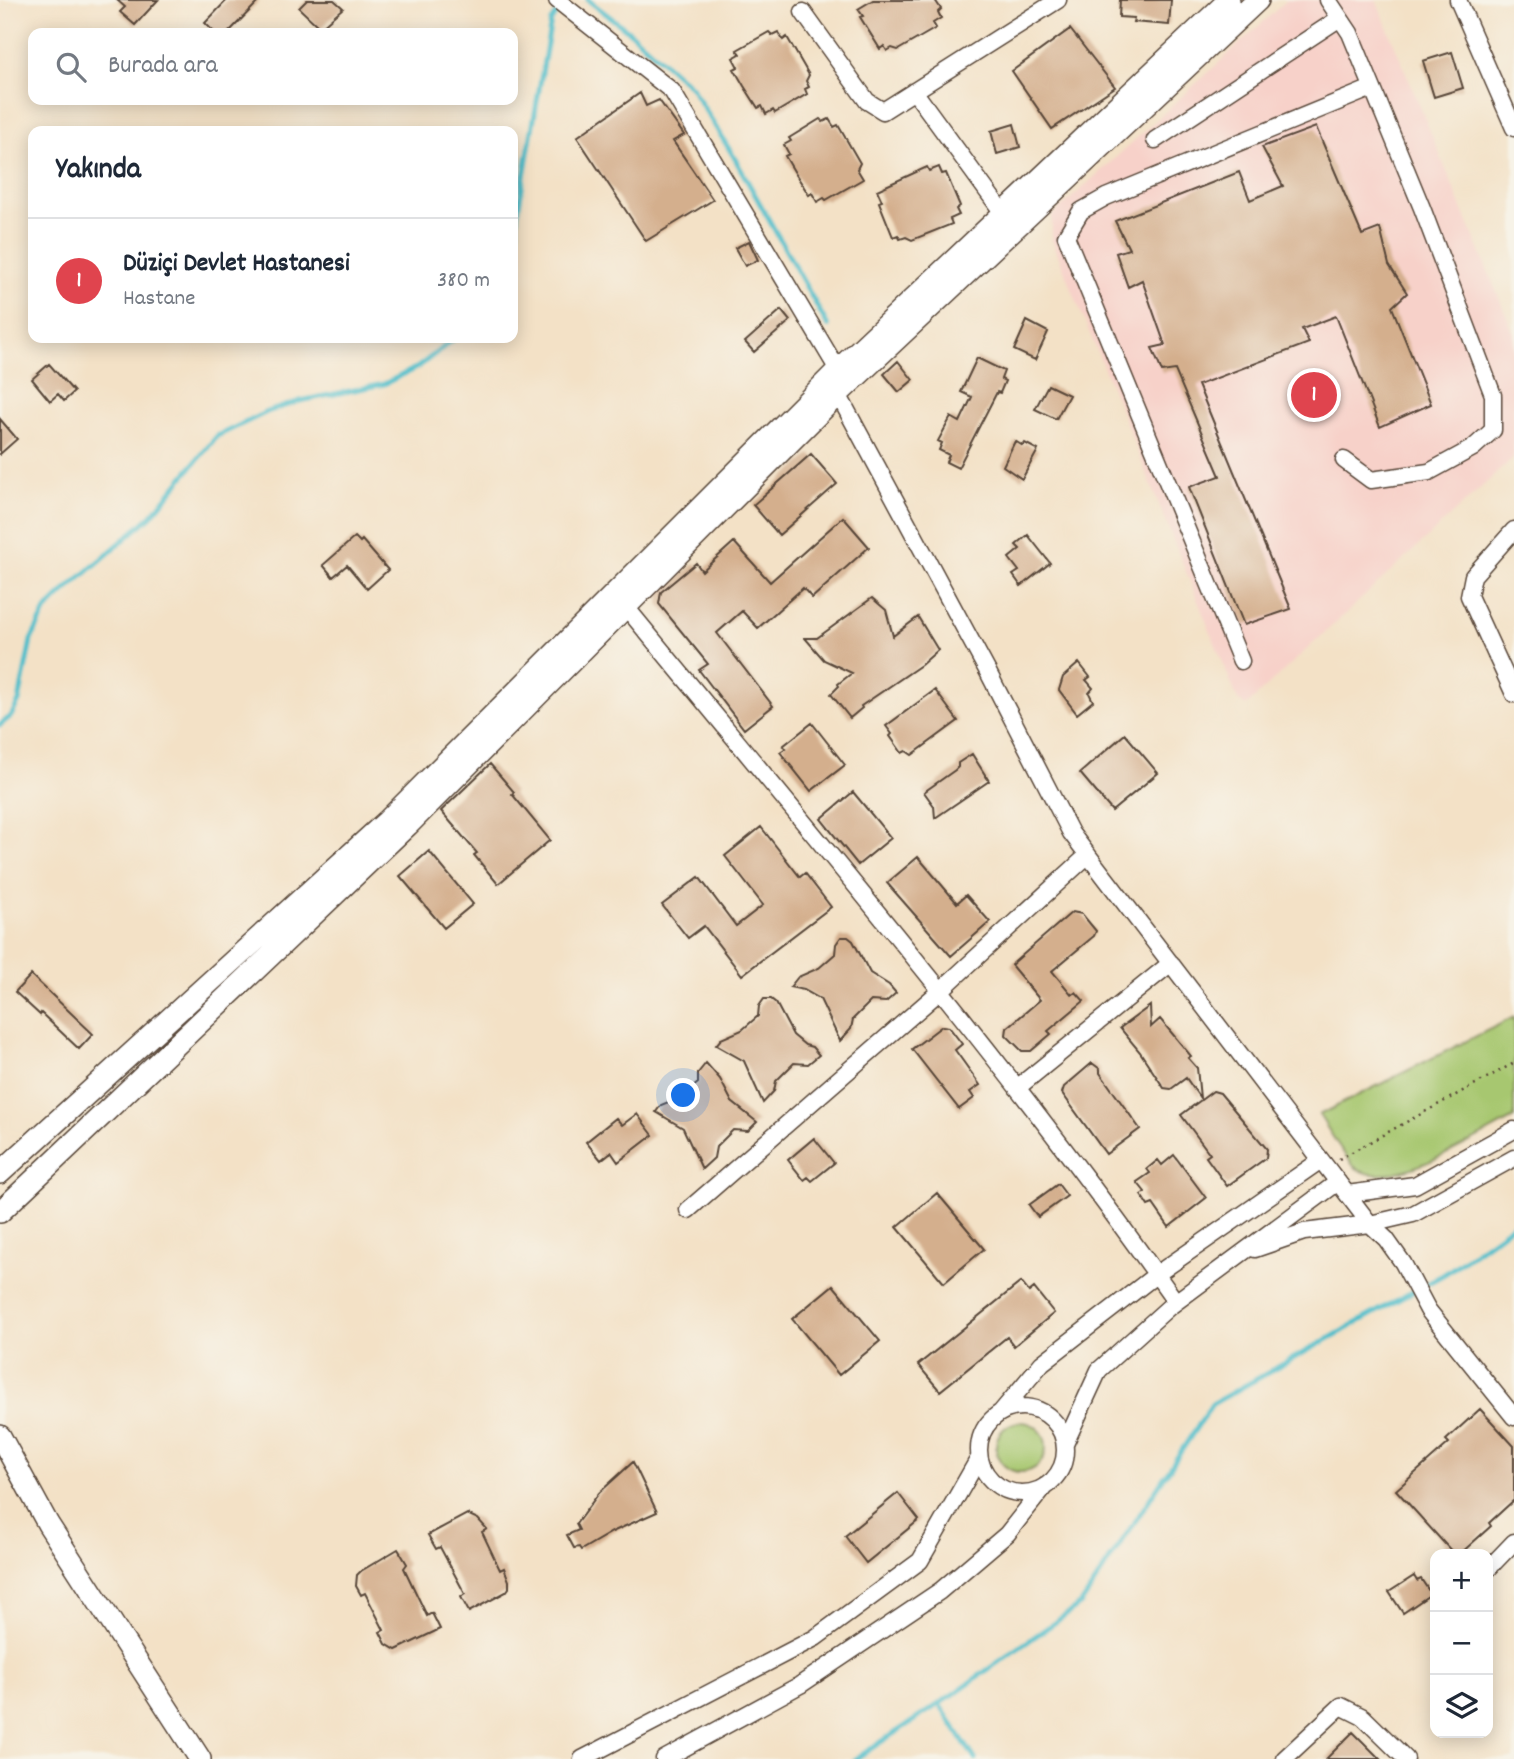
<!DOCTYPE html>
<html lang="tr">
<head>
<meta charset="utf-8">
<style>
  :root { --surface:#fff; --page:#f2f2f3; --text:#1f2937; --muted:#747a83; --line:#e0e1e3; --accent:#c8321e }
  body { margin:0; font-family:Dekko,sans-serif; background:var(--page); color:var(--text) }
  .controls { position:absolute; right:21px; bottom:21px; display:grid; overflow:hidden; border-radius:14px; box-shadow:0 4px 18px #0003 }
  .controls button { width:63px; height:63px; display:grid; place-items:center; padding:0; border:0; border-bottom:2px solid var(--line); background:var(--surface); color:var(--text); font:35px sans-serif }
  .you { position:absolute; left:684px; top:1096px; width:24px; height:24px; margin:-18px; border:5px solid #fff; border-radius:50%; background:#1a73e8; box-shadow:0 0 0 10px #1a73e833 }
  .badge { display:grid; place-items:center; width:46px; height:46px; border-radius:50%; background:var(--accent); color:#fff; font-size:23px; font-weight:700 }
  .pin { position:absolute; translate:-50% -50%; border:4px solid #fff; box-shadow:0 2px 7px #0006 }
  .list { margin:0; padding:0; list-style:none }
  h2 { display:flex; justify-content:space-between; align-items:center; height:91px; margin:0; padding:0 28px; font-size:30px }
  h2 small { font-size:23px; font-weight:400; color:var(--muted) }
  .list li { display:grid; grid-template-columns:46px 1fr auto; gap:21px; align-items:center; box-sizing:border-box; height:126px; padding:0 28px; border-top:2px solid var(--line) }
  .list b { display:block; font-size:26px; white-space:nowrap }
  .list p { margin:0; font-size:23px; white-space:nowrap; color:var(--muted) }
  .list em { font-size:23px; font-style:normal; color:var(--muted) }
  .icon { flex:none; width:38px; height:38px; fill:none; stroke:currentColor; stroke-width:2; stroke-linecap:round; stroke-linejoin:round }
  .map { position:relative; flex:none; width:1514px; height:1759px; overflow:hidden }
  .search { position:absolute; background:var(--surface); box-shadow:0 4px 18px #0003; left:28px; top:28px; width:490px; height:77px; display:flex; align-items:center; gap:18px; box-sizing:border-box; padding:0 24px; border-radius:14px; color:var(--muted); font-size:26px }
  .panel { position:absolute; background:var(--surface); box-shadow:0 4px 18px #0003; left:28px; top:126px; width:490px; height:217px; border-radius:14px }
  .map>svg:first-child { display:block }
  .built { fill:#f7d1c9 }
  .green { fill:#a7c770; stroke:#717847; stroke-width:2 }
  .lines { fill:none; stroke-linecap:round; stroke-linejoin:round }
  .stream { stroke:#50beca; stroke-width:5 }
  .building { fill:#d4af8d }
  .minor-casing { stroke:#574537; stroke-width:19 }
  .major-casing { stroke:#574537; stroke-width:24 }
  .path { stroke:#574537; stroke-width:2.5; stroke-dasharray:2 5; stroke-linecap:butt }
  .minor { stroke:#fff; stroke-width:16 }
  .major { stroke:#fff; stroke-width:21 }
</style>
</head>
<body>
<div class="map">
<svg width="1514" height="1759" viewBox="0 0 1514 1759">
  <rect width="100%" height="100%" fill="#f7f3e8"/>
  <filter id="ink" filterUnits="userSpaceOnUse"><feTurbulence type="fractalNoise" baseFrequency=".0143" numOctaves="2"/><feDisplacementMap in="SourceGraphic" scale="14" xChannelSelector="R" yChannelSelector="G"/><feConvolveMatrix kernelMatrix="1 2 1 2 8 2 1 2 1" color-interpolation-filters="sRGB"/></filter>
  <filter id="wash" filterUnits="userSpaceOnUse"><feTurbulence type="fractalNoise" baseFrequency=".00686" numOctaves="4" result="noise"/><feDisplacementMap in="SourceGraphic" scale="28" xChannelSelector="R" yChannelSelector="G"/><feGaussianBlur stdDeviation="1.57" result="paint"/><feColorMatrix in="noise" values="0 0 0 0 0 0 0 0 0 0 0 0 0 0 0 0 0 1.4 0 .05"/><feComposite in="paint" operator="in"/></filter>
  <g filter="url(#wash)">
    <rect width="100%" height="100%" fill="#f3e1c6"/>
    <path class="built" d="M1287,0H1376L1514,334V457L1246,706L1238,700L1052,240V216Z"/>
    <path class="green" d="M1514,1017V1118C1480,1135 1390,1194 1356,1168C1346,1160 1328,1128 1319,1115Z
      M996 1447a25 25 0 1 1 50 0a25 25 0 1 1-50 0Z"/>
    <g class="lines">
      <path class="stream" d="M588,0L631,33L691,87L734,157L828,326
        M513,292L516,273L517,216L551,21L562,5
        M0,725L11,716L19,701L31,640L46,610L65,591L151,516L217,436L267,412L300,401L384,384L418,367L455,338
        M939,1704L975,1759
        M855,1759L939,1704L1081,1604L1212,1404L1446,1273L1514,1224"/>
    </g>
    <g id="blocks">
      <path class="building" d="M117,0H158L135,25L120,12L125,7Z
        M227,0H260L228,33H215L205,23Z
        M307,0H334L343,8L320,28L299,8Z
        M873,0H935L941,9L938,12L941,18L933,23L936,28L898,50L892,48L887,51L884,46L880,49L860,17L863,16L858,9Z
        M1120,0H1171L1169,25L1133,22L1134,18L1119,17Z
        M1070,29L1115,87L1052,129L1012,71Z
        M769,32L772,35L778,32L783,40L787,37L809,75L806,81L809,87L805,89L807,94L775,113L773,110L766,114L762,106L758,108L744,86L734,69L738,67L733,58L740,54L737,50Z
        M1452,52L1463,88L1434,97L1423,61Z
        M640,93L646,106L659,100L684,135L673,141L713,200L646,241L577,137Z
        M820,119L823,122L829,119L834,127L838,125L860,163L857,169L863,179L826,200L824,198L817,202L812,193L809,195L795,173L785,156L789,154L784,145L791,141L789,138Z
        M1014,124L1020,147L997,154L991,131Z
        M1316,127L1362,235L1380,228L1389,265L1407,293L1392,307L1431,404L1380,427L1336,316L1302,329L1309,343L1198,385L1291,609L1244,625L1189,487L1220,476L1175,370L1162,372L1152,348L1165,345L1142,280L1128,287L1116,253L1129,249L1115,221L1239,172L1250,200L1283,186L1262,147Z
        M927,167L929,171L939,167L942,174L946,173L960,206L956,209L959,215L950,219L952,224L912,240L906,237L900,239L898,235L893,237L879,202L882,201L877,190Z
        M749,241L758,260L745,266L735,248Z
        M781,310L790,321L754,352L745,342Z
        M1027,321L1048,332L1035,360L1014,350Z
        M977,358L1004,371L1001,379L1005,381L1000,393L997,392L958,468L946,462L949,455L939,450L942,443L938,441L951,417L960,422L972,397L961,392Z
        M898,361L913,380L899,392L884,374Z
        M49,364L74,392L64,401L58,394L50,401L32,379Z
        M1048,385L1069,395L1056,419L1035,409Z
        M0,419L17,439L0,454Z
        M1015,441L1023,446L1025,443L1038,450L1022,479L1003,466Z
        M811,454L837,484L779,535L753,505Z
        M843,517L869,547L812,598L803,588L758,628L742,611L717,633L773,706L744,729L699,670L708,664L659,604L661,592L696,563L702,571L734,542L770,582Z
        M1028,535L1050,563L1021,586L1013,575L1019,571L1009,558L1020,549L1016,545Z
        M355,537L360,542L362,540L388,570L367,589L347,565L333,577L323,565Z
        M872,598L886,610L893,636L918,617L938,650L921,665L861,706L862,708L850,718L831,694L839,686L838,684L852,673L824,660L805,638H817Z
        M1079,663L1090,677L1086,680L1093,688L1089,693L1093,701L1077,714L1059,690L1063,677Z
        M935,690L958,721L912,755L906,751L902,753L890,736L892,734L886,726Z
        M812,723L845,765L811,791L780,752L786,748L783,746Z
        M1125,734L1158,773L1112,811L1080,773Z
        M972,754L989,781L935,818L934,806L924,792L955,770L958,767V763Z
        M490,764L514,792L512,794L550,840L498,884L474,855L477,853L441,811Z
        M853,792L891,838L858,865L821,819Z
        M761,827L800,877L805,873L831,907L742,975L704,926L688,938L662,905L699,877L736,926L763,905L725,856Z
        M429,851L473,904L444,928L400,876Z
        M918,857L957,903L966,895L990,922L951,956L887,883Z
        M1072,912L1082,914L1096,931L1094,936L1052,971L1072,995L1076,992L1084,1001L1048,1031L1051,1034L1031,1051H1022L1006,1035L1007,1028L1040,1000L1011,965Z
        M841,937H848L853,941L870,973L889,985L896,993L886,1002L871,1001L853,1019L851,1029L840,1041L820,999L804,990L790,987L798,977L819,968L835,954L836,944Z
        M31,975L93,1034L79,1049L41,1013L40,1015L15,992Z
        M764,999H771L776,1003L793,1035L805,1045L812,1047L819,1055L808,1064L794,1063L776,1081L774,1091L763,1103L744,1061L716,1045L721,1039L742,1030L758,1016L759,1006Z
        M1150,1006L1151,1027L1160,1019L1191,1056L1188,1058L1197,1068L1200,1098L1186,1078L1171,1089L1164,1088L1140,1052L1120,1028Z
        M942,1026L949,1027L962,1044L955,1050L980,1085L970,1092L974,1098L959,1109L912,1049Z
        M706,1063L720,1079L732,1102L757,1122L748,1131L733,1130L716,1147L714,1158L702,1169L683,1128L656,1112L661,1105L681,1097L698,1083V1073Z
        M1092,1063L1100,1069V1073L1140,1129L1106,1154L1062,1093L1064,1087Z
        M1213,1091L1220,1093L1267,1149L1266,1158L1227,1186L1206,1157L1210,1154L1181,1115Z
        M637,1114L653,1135L618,1162L611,1152L601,1160L586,1142L616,1118L622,1125Z
        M814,1138L834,1163L812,1181L808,1177L804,1180L788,1160Z
        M1174,1155L1206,1198L1169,1227L1153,1204L1148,1206L1141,1195L1145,1192L1137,1182L1150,1173L1147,1169L1158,1160L1162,1165Z
        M1058,1184L1067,1196L1038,1217L1029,1205Z
        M937,1193L984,1249L944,1283L897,1227Z
        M1021,1282L1029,1292L1034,1288L1054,1313L1014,1346L1007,1337L940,1391L918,1365Z
        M833,1285L880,1341L839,1375L792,1319Z
        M1480,1409L1514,1446V1500L1489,1523L1491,1526L1460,1554H1454L1396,1490L1449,1443L1446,1440Z
        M633,1462L657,1512L612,1532L581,1550L579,1547L574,1548L567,1535L579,1530L576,1524L599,1493Z
        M898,1493L919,1520L866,1563L845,1536Z
        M467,1514L478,1519L487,1529L482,1532L500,1570L504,1568L509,1581V1588L506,1592L469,1612L461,1597L465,1594L440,1547L436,1549L428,1535Z
        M398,1549L407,1564L404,1568L427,1616L432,1613L440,1629L396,1650L386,1644L380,1632L384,1630L365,1593L361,1595L356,1586L357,1575L361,1571Z
        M1414,1576L1417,1581L1421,1579L1431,1594L1403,1613L1389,1592Z
        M1353,1732L1380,1759H1326Z"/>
    </g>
  </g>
  <g filter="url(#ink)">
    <use href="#blocks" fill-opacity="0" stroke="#574537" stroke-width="2"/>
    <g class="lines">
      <g class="minor-casing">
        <path id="minor" d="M557,0L672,91L838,370V394L988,672L1071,833L1370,1224L1386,1239L1403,1263L1428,1310L1514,1417
          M1328,0L1350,33L1422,208L1493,395V430L1473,448L1429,472L1371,480L1344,460
          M1458,0L1514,128
          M803,12L867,101L883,111L1058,0
          M914,91L1003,213
          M1155,140L1340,18
          M1514,530L1473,576L1469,596L1514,694
          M626,607C813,835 1006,1060 1176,1302
          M1241,661L1066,236L1081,211L1106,197L1372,88
          M1017,1088L1171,963
          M1347,1194L1415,1185L1514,1130
          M688,1210L940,991L1088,855
          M1255,1249L1304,1232L1370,1224L1413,1214L1514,1158
          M979 1450a43 43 0 1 1 86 0a43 43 0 1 1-86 0Z
          M1001,1412L1042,1363L1157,1274L1321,1160
          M1065,1444L1099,1370L1169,1307L1338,1182
          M1488,1569L1514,1542
          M582,1759L815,1638L920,1561L979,1458
          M664,1759L800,1685L940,1591L1007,1534L1045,1486
          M1284,1759L1341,1706L1363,1717L1406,1759"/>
      </g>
      <g class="major-casing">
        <path id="major" d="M0,1173L387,821L838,370L1229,0
          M0,1212L408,825L838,394L1258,0
          M0,1436L48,1524L200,1759"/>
      </g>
      <path class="path" d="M1339,1159L1514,1063"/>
      <use href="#minor" class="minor"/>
      <use href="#major" class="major"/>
    </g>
  </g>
</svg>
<div class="controls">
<button>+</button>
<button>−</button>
<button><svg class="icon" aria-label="layers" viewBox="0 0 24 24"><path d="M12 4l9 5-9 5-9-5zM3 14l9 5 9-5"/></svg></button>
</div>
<div class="you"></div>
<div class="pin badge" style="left:1314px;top:395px;background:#e0444e">1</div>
<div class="search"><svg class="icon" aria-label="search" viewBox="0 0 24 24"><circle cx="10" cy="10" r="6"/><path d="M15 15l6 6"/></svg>Burada ara</div>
<section class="panel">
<h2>Yakında<small></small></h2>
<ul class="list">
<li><span class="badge" style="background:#e0444e">1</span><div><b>Düziçi Devlet Hastanesi</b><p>Hastane</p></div><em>380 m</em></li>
</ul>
</section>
</div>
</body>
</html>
